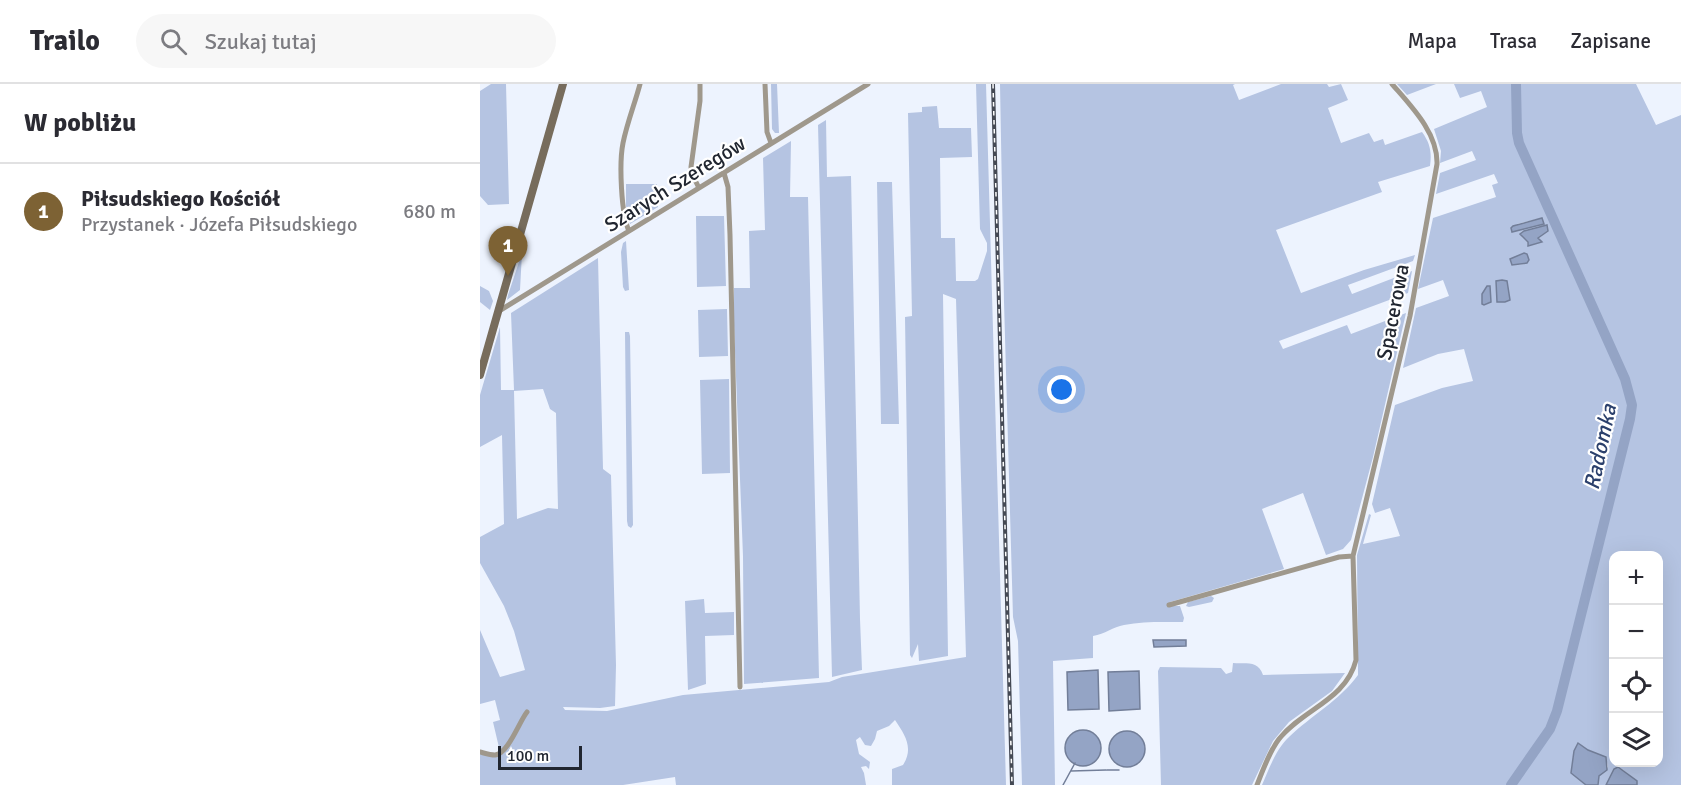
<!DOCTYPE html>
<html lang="pl">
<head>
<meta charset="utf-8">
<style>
  :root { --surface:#fff; --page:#f7f7f7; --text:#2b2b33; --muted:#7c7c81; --line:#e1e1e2; --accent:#7d6234 }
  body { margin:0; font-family:Signika,sans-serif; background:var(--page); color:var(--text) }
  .controls { position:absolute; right:18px; bottom:18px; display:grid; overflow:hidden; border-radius:12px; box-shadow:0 6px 24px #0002 }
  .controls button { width:54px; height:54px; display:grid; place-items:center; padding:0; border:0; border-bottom:2px solid var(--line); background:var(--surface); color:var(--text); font:30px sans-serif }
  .scale { position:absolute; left:18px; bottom:15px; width:84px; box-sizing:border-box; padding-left:6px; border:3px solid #212630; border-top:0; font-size:16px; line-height:21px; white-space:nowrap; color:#212630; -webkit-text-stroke:4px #fff; paint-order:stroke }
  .you { position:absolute; left:582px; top:306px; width:21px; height:21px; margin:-15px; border:4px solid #fff; border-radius:50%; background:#1a73e8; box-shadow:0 0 0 9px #1a73e833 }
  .badge { display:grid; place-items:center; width:39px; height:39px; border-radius:50%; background:var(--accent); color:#fff; font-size:20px; font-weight:700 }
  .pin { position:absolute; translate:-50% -50px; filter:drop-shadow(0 2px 3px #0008) }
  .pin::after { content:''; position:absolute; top:32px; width:21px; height:18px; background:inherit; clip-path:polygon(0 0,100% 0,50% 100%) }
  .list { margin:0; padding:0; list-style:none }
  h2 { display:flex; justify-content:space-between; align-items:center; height:78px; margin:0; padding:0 24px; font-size:26px }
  h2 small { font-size:20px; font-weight:400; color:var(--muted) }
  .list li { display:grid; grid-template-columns:39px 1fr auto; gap:18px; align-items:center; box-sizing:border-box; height:96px; padding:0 24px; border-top:2px solid var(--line) }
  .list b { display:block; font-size:22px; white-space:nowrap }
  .list p { margin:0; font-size:20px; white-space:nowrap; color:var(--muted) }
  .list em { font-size:20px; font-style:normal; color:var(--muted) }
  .icon { flex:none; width:33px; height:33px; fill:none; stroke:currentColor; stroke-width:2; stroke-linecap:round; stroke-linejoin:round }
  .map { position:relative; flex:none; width:1201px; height:701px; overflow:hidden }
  header { display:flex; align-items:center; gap:36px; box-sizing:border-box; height:84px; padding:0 30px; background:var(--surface); border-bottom:2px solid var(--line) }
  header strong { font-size:28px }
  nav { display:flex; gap:33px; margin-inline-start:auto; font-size:21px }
  .search { width:420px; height:54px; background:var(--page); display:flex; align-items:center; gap:15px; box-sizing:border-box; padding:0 21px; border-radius:33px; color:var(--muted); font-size:22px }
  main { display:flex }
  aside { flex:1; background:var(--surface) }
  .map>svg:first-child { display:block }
  .green { fill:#b5c4e2; fill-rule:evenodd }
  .water { fill:#94a4c5; stroke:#727e98; stroke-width:1.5 }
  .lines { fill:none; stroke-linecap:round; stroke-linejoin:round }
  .stream { stroke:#727e98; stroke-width:1.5 }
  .river { stroke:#94a4c5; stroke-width:10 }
  .street { stroke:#9f988c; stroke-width:5 }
  .secondary { stroke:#776c5c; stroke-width:8 }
  .rail-casing { stroke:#444954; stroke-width:4 }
  .rail { stroke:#fff; stroke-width:1.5; stroke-dasharray:4.5; stroke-linecap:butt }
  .labels { text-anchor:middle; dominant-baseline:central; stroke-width:4.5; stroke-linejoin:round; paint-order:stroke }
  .street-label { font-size:21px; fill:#212630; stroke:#fff }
  .water-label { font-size:22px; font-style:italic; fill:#2b406c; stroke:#fff }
</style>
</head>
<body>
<header>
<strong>Trailo</strong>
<div class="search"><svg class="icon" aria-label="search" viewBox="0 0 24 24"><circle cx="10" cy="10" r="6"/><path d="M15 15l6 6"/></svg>Szukaj tutaj</div>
<nav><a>Mapa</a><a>Trasa</a><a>Zapisane</a></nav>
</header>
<main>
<aside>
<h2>W pobliżu<small></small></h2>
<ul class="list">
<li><span class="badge">1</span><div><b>Piłsudskiego Kościół</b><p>Przystanek · Józefa Piłsudskiego</p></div><em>680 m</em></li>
</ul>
</aside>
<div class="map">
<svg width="1201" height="701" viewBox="0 0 1201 701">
  <rect width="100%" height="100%" fill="#edf3fe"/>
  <path class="green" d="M11,0H26L29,120L8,121L0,112V7Z
    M291,0H297L299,49H295L292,45Z
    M496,0H506L526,701H412V685L423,681C434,664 425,651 415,636L409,642L397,647L395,655L391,662L385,661L380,653L376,656L379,670L390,678L389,685L386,682L381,683L384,689L386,701H196L195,693L143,701H0V670L21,672L13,638L20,636L15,616L0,620V546L20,593L45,586L34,547L24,522L0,479V453L24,440L22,351L0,363V311L20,243L21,306H34L31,229L118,174L123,385L131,391L136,581L135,622L120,624L83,623L85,626L127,627L203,611L349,598L362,593L486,573L476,215L463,210L468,572L439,577L438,560L432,574L430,571L425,233L432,232L428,29L442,28V23L457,22L459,44H491L492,73L460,74L461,154H475L476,197H495L498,195L507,167V159L500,145ZM63,305L70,325L76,329L78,425L68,424L37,435L34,307Z
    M520,0H755L753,1L759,16L801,0H847L849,3L861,0L868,16L848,24L861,59L889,49L894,58L903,55L905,61L942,48C950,59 952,68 950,82L898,98L902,108L796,146L821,209L884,186L935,171L933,177L868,201L872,210L932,187L928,209L799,257L803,265L867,241L871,250L926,229L893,373L871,456L863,465L846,471L823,409L782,425L804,485L690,518L689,522H700L704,534L703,538C684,538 664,537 644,541C633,543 625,550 613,552V574L573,577L575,701H542L538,557L533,533L524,218Z
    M917,0H956L927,11Z
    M974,0H1156L1176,41L1201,31V701H1157L1156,697L1143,686L1134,685L1126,701H1118L1119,692L1128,683L1126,673L1108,666L1098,659L1094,667L1091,689L1106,701H782C789,685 796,665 809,653C832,631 859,617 878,591L877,471L889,430L891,431L883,460L920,452L910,424L895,429L892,420L915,321L962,304L993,297L984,265L958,270L923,284L936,224L969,212L963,196L938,205L953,134L1016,113L1012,101L1018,99L1014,90L956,110L960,89L996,76L992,67L960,79L961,67L954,45L1007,23L1001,7L980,14ZM1062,134L1063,140L1032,148L1037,140ZM1064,142L1068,147L1047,161L1048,158L1042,153L1041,148ZM1044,169L1047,170L1049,177L1045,180L1032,181L1037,172ZM1134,472H1178V678H1134Z
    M346,36L347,93L371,92L380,535L382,586L352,593L338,41Z
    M311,57L310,113H328L339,594L264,600L263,472L254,241V204H270L269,147L285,146L283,74Z
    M397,98H412L419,340H401Z
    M146,100H177L178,123L150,140L146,122Z
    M216,132H244L246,202L217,203Z
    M146,157L149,206L145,207L143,203L141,168L143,159Z
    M42,169L40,206L27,216L28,211Z
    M0,202L9,207L13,217L10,226L0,218Z
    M247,225L248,272L219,273L218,226Z
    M145,248H149L150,252L153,441L151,444L148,442L147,437Z
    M249,295L250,389L222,390L220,296Z
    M731,512L734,514L732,518L709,523L706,522L708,518Z
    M224,515L225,529L254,528V551L225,552L226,600L208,606L205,517Z
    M753,579C767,580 778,576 783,591L865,589L852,607L809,638L793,657L772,701H681L678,587L680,583L741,584L746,590L752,588Z"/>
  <path class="water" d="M1062,134L1064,140L1032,148L1031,144L1033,142Z
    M1067,141L1068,147L1058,154L1062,158L1048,162V158L1040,150L1044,147Z
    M1044,169L1047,170L1049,176L1047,179L1032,181L1030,175Z
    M1022,196L1027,197L1030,216L1025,218H1017L1016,197Z
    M1007,202H1010L1011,218L1004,221L1002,220V210Z
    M673,556H706V562L674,563Z
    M618,586L619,625L588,626L587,588Z
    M659,587L660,625L629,627L628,588Z
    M585 664a18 18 0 1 1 36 0a18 18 0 1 1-36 0Z
    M629 665a18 18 0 1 1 36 0a18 18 0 1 1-36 0Z
    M1098,659L1108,666L1126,673L1127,686L1119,692L1118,701H1106L1091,689L1094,667Z
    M1138,683L1157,697V701H1126L1134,685Z"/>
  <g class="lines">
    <path class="stream" d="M627,686H639
      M591,687L626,686
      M583,701L595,679"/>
    <path class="river" d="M1031,701L1070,645L1077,627L1150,335L1152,321L1145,295L1039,59L1037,49L1036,0"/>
    <path class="street" d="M285,0L287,48L291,59
      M244,89L248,103L250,151L260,603
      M219,104L212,90L211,83L220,17V0
      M149,147C141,130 139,79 143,59C147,39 155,19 160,0
      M19,227L388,0
      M689,521L859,473L873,472
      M0,668C4,669 10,671 15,671C28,670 39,638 47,628
      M777,701C783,686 789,668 799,655C823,625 866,616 876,576L873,472L930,232L957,80C958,49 931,22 912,0"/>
    <path class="secondary" d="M0,291L83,0"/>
    <g class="rail-casing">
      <path id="rail" d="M513,0L532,701"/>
    </g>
    <use href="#rail" class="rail"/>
  </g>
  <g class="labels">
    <g class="street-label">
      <text transform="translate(195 100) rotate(-32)">Szarych Szeregów</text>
      <text transform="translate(913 228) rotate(-79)">Spacerowa</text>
    </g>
    <g class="water-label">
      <text transform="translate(1120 363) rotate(-78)">Radomka</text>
    </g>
  </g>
</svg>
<div class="controls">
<button>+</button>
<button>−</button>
<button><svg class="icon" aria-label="locate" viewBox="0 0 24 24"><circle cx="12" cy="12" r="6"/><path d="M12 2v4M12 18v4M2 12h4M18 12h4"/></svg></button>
<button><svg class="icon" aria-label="layers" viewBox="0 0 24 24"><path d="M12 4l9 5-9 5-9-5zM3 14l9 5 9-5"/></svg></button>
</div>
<div class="scale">100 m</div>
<div class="you"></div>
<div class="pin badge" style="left:28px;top:192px">1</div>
</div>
</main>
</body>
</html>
